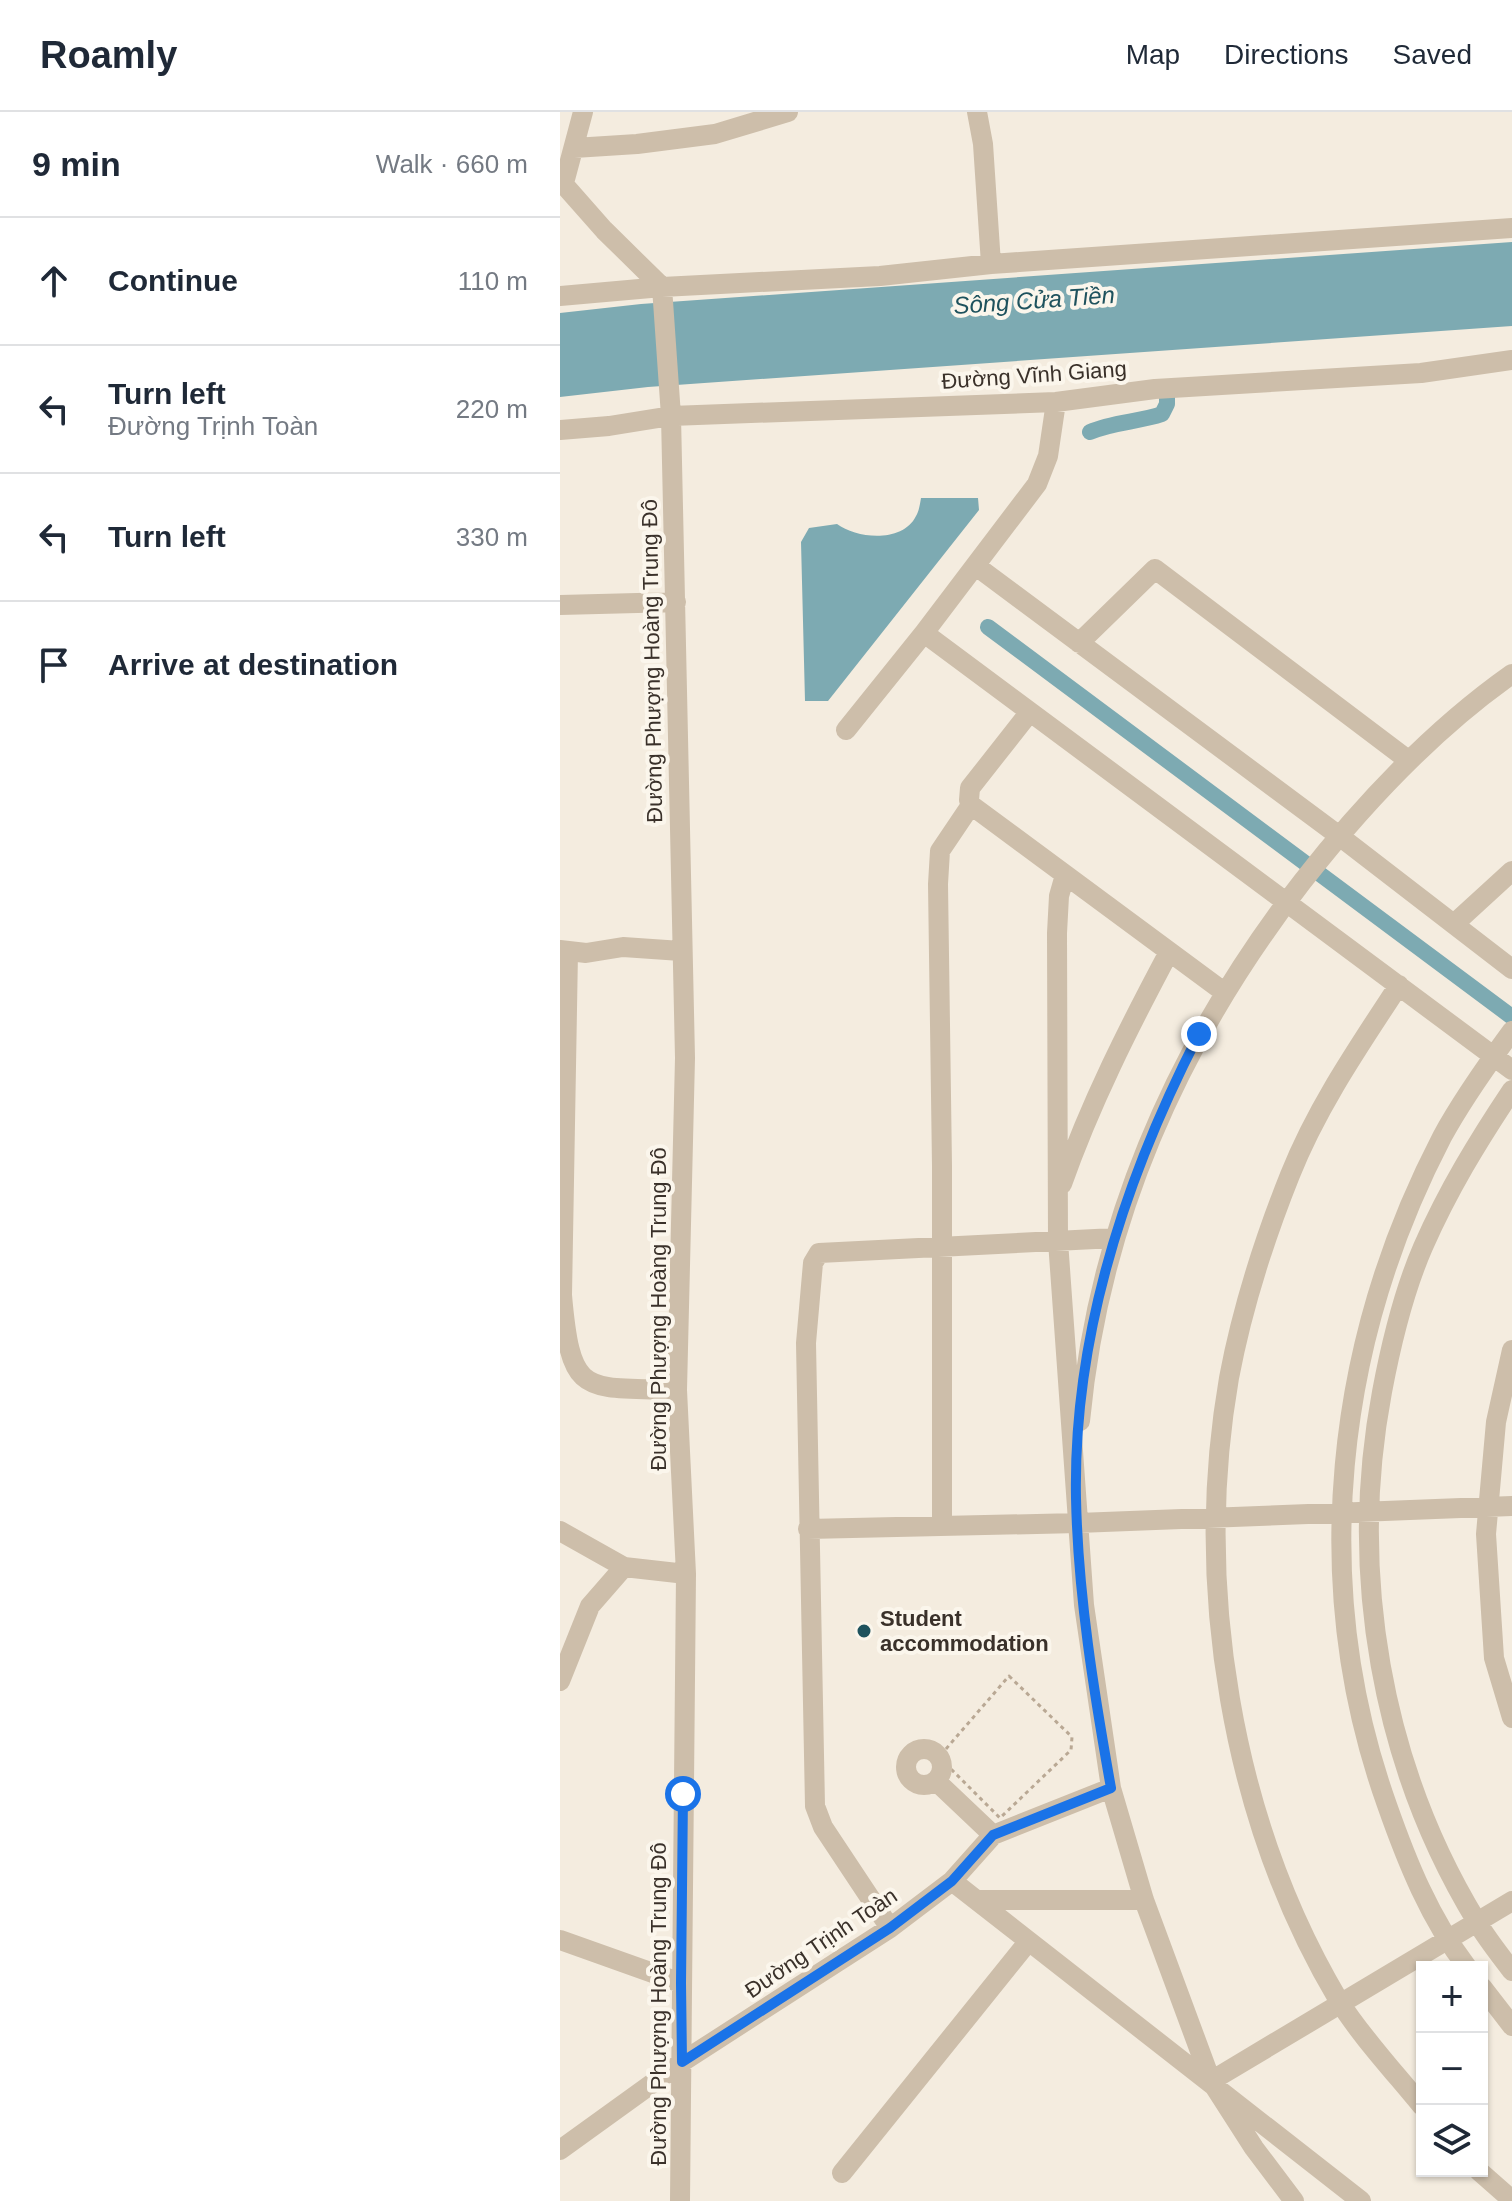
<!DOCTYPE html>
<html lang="en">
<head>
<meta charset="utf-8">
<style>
  :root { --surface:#fff; --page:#f6f6f7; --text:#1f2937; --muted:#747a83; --line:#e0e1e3 }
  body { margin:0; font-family:Arial,sans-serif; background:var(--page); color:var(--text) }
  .controls { position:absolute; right:24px; bottom:24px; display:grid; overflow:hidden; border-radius:0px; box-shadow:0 2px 6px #0004 }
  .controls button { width:72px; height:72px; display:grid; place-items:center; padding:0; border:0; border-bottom:2px solid var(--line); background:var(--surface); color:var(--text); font:40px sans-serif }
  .stop { position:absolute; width:24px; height:24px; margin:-18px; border:6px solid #1a73e8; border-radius:50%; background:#fff }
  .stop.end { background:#1a73e8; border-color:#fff; box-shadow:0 2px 8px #0008 }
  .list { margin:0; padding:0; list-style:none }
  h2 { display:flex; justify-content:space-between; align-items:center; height:104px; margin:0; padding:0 32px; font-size:34px }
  h2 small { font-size:26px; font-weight:400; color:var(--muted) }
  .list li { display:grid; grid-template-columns:52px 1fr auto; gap:24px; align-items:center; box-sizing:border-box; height:128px; padding:0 32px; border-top:2px solid var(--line) }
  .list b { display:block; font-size:30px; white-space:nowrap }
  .list p { margin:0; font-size:26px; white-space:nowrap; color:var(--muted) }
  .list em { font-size:26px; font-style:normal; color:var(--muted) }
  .icon { flex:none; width:44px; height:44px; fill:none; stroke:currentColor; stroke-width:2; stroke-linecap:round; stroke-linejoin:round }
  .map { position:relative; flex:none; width:952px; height:2089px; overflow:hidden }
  header { display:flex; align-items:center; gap:48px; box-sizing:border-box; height:112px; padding:0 40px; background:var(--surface); border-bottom:2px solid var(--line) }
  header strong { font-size:38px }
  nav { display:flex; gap:44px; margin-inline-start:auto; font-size:28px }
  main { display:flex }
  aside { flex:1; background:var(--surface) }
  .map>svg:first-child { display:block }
  .water { fill:#7daab2 }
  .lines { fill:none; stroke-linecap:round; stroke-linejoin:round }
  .canal { stroke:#7daab2; stroke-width:16 }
  .path { stroke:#b9a894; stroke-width:3; stroke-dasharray:4 4; stroke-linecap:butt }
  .minor { stroke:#cdbeaa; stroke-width:20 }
  .route { stroke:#1a73e8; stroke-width:10 }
  .poi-dot { fill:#1e525d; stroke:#fbf6ec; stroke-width:3 }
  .labels { text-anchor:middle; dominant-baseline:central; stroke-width:8; stroke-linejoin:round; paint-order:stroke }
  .street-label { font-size:22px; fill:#3a312a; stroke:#fbf6ec }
  .poi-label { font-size:22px; font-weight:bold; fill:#3a312a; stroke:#fbf6ec; text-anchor:start }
  .water-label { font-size:24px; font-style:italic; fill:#1e525d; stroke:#fbf6ec }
</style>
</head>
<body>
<header>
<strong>Roamly</strong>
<nav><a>Map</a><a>Directions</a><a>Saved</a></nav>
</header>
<main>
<aside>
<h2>9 min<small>Walk · 660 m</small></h2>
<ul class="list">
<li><svg class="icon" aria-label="ahead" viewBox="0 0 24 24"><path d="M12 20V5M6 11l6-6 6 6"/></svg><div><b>Continue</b></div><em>110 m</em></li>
<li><svg class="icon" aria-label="left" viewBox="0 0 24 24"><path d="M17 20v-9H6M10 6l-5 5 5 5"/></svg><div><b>Turn left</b><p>Đường Trịnh Toàn</p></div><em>220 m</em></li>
<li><svg class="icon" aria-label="left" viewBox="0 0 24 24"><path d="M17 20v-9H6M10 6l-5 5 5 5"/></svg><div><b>Turn left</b></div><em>330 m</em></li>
<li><svg class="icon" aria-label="arrive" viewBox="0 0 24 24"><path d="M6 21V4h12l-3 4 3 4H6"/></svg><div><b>Arrive at destination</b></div></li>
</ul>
</aside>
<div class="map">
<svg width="952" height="2089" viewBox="0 0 952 2089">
  <rect width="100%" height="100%" fill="#f4ecdf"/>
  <path class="water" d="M952,130V214L88,275L0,285V201L81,192Z
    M361,386H418L419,398L268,589H245L241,430L249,416L277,412C297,427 343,431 356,404C359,399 360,392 361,386Z"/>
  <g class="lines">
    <path class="canal" d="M530,320C552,310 579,310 602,302L607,292V282
      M428,515L952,905"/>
    <path class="path" d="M449,1564L512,1625L511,1638L440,1706L379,1645Z"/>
    <path class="minor" d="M417,0L423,32L431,152
      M14,36L77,32L155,22L228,0
      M0,68L44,118L102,175L111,304L125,946L117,1278L126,1462L120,2089
      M4,71L23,0
      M0,184L102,175L320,164L431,152L952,116
      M496,290L488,344L477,372L364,521L952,958
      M0,318L49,314L111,304L496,290L595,277L861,261L952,248
      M416,454L778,723L952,857
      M0,493L116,490
      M519,531L595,457L848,648
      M469,601L410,676L409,688L411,693L664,880
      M286,618L364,521
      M505,763L499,784L497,821L498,1129L524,1493L551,1676L584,1788L651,1969L694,2036L734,2089
      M894,812L952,759
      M0,838L26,841L63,835L121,839
      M8,840L2,1183C11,1286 23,1275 117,1278
      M839,873C799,934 757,995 730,1063C704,1128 682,1197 669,1266C633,1473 671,1708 779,1889C800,1923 836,1962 862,1994
      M952,978C918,1029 888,1078 863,1135C843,1181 831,1232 822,1280C788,1460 821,1653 917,1810C927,1827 940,1843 952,1859
      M502,1072C530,992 569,915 609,840
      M952,1238L936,1310L926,1422L934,1546L952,1606
      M520,1309C539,1107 619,929 742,770C803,692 871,619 952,562
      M382,1414V1054L378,772L380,739L411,693
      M248,1417L518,1411L952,1394
      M0,1419L64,1455L126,1462
      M0,1569L30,1494L64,1455
      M346 1655a18 18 0 1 1 36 0a18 18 0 1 1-36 0Z
      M376,1669L433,1723
      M392,1769L801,2089
      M416,1788H584
      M330,1816L263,1715L255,1694L246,1231L253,1151L259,1141L555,1126
      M0,1828L121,1871
      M907,1855C870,1807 847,1750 827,1693C748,1472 775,1231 882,1025C902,988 927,953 952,919
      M922,1875L952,1914
      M651,1969L952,1789
      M0,2038L122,1950L330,1816L392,1769L433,1723L551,1676
      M919,2059L952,2088
      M282,2061L468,1830"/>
  </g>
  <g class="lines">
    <path class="route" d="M123,1682L121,1871L122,1950L330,1816L392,1769L433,1723L551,1676C534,1581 518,1483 516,1386C513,1224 566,1064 639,922"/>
  </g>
  <circle class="poi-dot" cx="304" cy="1519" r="8"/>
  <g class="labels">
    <g class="street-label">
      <text transform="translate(474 263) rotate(-4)">Đường Vĩnh Giang</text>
      <text transform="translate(92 549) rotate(-91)">Đường Phượng Hoàng Trung Đô</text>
      <text transform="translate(98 1197) rotate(-90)">Đường Phượng Hoàng Trung Đô</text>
      <text transform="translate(261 1831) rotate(-34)">Đường Trịnh Toàn</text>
      <text transform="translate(98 1892) rotate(-90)">Đường Phượng Hoàng Trung Đô</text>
    </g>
    <g class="poi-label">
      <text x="320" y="1506">Student<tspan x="320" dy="25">accommodation</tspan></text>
    </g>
    <g class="water-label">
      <text transform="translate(474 188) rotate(-4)">Sông Cửa Tiền</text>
    </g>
  </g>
</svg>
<div class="controls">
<button>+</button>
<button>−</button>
<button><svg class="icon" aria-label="layers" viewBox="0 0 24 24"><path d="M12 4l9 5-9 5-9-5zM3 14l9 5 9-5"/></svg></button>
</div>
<div class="stop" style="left:123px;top:1682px"></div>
<div class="stop end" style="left:639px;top:922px"></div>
</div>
</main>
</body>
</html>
